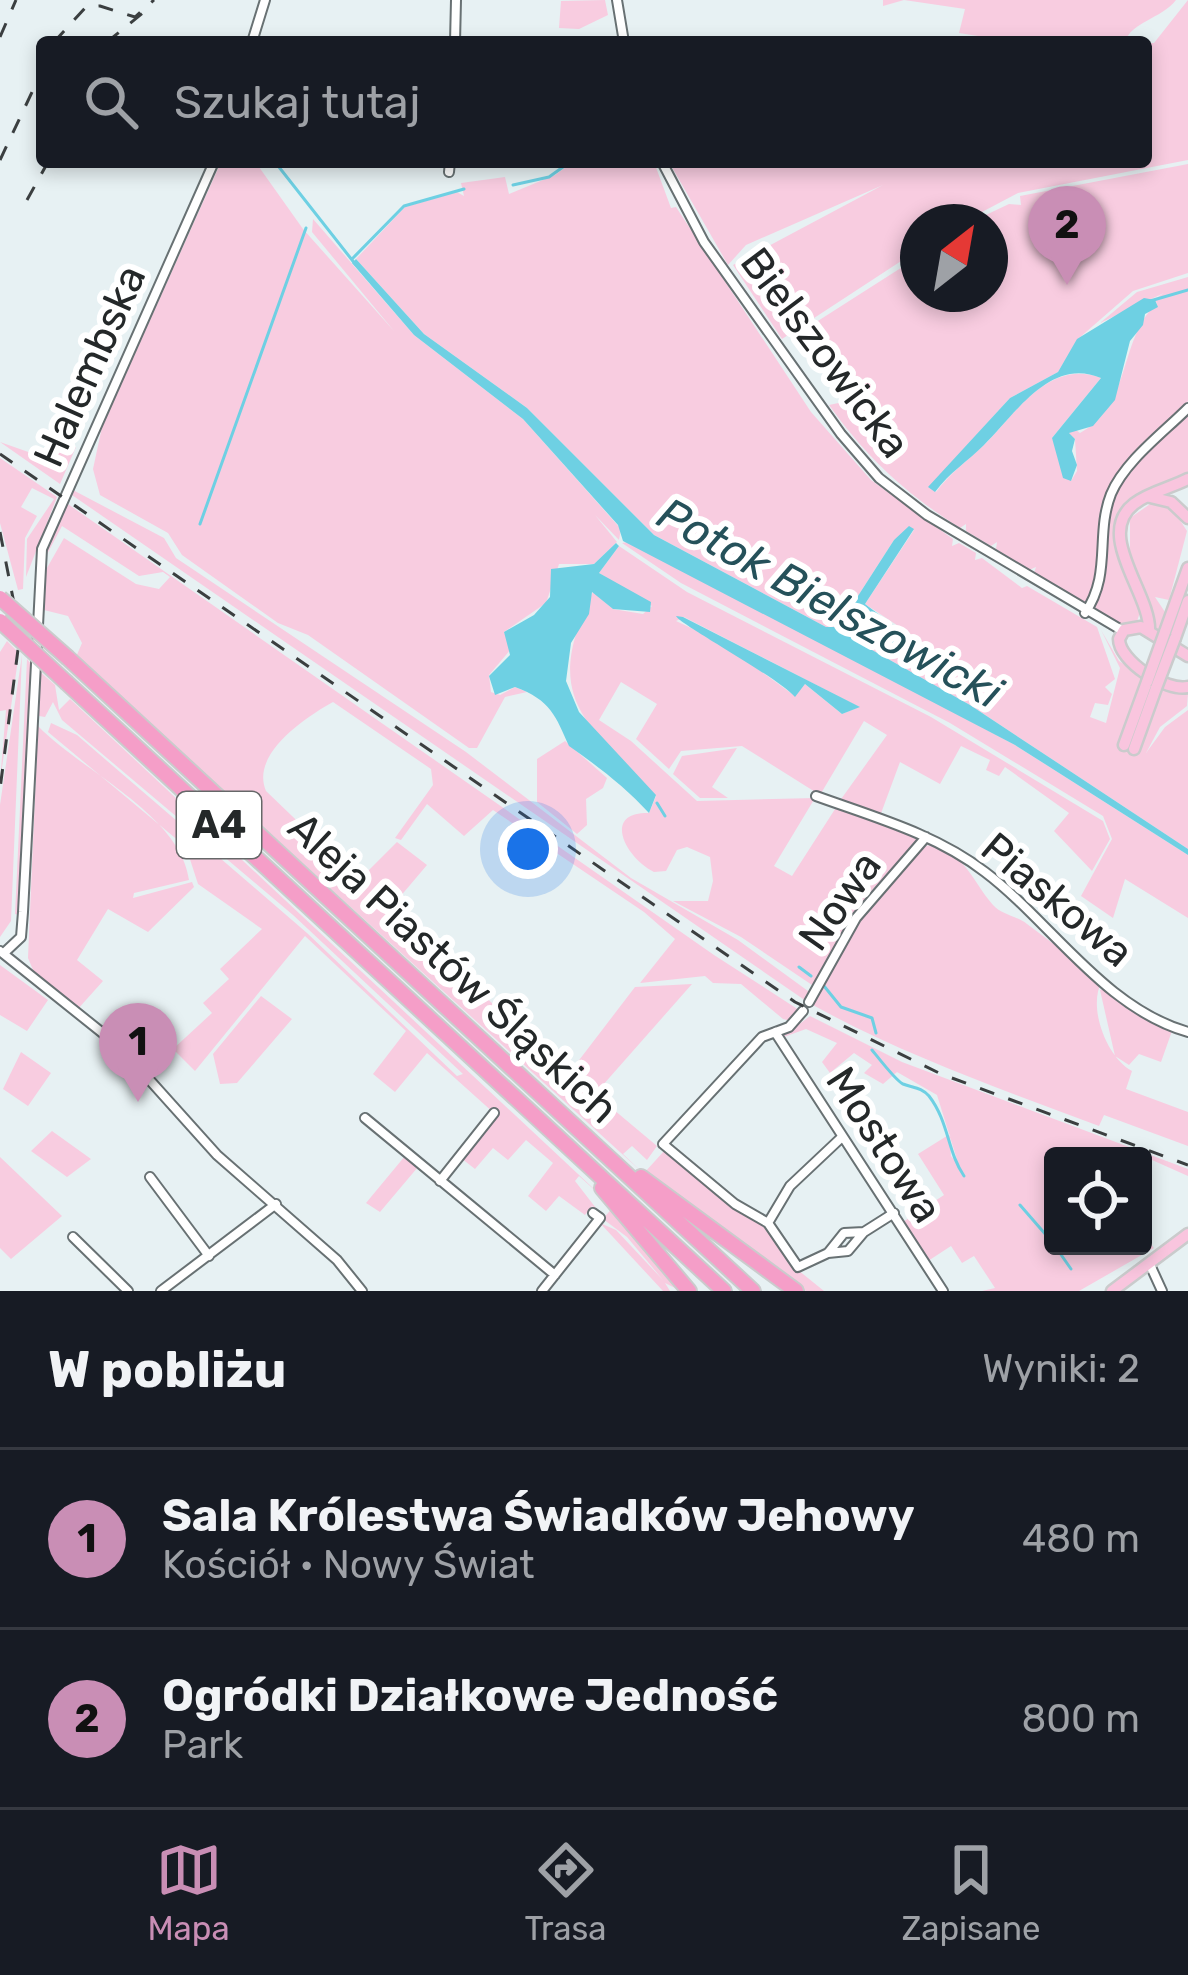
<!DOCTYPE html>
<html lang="pl">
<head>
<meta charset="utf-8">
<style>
  :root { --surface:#171b24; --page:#242831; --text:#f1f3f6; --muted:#9ea1a6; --line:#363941; --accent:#c98eb5 }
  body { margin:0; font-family:Rubik,sans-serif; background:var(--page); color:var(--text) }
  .controls { position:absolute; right:36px; bottom:36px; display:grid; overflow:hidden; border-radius:12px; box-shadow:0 6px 18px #0003 }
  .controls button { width:108px; height:108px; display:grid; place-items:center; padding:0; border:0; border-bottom:3px solid var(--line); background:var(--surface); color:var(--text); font:60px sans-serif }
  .compass { position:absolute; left:900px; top:204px; width:108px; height:108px; border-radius:50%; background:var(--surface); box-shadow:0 6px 18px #0003; rotate:31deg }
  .you { position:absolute; left:528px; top:849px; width:42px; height:42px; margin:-30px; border:9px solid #fff; border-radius:50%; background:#1a73e8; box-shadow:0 0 0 18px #1a73e833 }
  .badge { display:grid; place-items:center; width:78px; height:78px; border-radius:50%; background:var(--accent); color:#111; font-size:39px; font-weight:700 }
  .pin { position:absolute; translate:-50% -99px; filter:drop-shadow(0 3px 6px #0008) }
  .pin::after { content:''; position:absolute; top:63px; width:42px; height:36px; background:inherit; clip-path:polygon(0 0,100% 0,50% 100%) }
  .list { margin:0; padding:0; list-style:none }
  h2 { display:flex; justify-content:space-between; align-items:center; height:156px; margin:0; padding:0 48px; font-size:51px }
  h2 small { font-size:39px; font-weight:400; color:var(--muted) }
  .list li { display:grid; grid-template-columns:78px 1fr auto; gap:36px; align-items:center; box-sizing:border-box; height:180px; padding:0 48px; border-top:3px solid var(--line) }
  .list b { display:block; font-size:45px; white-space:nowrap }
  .list p { margin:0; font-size:39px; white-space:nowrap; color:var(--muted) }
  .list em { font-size:39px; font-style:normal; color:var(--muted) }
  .icon { flex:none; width:66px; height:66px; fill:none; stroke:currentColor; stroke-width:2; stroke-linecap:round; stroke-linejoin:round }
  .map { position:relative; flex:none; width:1188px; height:1291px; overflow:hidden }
  .search { position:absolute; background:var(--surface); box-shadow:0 6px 18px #0003; left:36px; right:36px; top:36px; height:132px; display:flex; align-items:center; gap:30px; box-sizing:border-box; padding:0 42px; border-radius:12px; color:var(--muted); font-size:45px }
  .sheet { height:516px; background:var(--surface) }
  nav { display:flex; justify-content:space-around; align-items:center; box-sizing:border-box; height:168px; border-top:3px solid var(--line); background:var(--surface); font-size:33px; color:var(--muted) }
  nav a { display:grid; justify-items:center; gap:6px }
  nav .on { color:var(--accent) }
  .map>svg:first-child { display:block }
  .green { fill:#f8cce0; fill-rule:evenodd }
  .water { fill:#6ed0e3 }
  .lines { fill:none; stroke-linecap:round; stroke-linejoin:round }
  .stream { stroke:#6ed0e3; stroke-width:3 }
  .minor-casing { stroke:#687173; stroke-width:12 }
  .major-casing { stroke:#cacbcc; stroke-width:15 }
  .highway-casing { stroke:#cacbcc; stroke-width:18 }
  .minor { stroke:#fff; stroke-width:8 }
  .major { stroke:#f9c5de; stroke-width:10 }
  .highway { stroke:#f59ec8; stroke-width:14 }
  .rail { stroke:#3b3f40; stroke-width:3; stroke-dasharray:15 15; stroke-linecap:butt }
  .major-bridge-casing { stroke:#cacbcc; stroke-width:15; stroke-linecap:butt }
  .highway-bridge-casing { stroke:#cacbcc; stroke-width:18; stroke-linecap:butt }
  .major-bridge { stroke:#f9c5de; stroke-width:10 }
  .highway-bridge { stroke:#f59ec8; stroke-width:14 }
  .labels { text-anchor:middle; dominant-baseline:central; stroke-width:12; stroke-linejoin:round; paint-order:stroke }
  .shield { fill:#fff; stroke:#666869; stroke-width:3 }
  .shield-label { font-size:39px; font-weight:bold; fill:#242829 }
  .street-label { font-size:42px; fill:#242829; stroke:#fff }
  .water-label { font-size:45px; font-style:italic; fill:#25515a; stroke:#fff }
</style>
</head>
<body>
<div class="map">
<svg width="1188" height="1291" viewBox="0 0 1188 1291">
  <rect width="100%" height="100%" fill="#e7f1f3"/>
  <path class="green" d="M605,0L608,15L579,29L559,28L561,1Z
    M883,0H1176C1161,19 1131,22 1125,42H1016L959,33L965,9L904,0L883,6Z
    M1188,0V160L1018,193L963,222H918V250L782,339L733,265L883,185L746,245L728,265L669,162H1146V43H1154Z
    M221,162L259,167L303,229L394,331L312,232L313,219L414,335L523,419L621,529L619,540L595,515L617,542L594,564H559L546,603L504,632L511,649L489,675L491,692L500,695L515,687L527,692L505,697L477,748H469L308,635L278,623L182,555L168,533L100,495L93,469L102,427Z
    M573,162H654L671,208L676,207L811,412L871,480L953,539L952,546L959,543L976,553L975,560L982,558L1022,588L1027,586L1097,627L1115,679L1105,687L1112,694L1108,705L1095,703L1090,717L1106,723L1120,668L1101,630L1119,661L1170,693L1188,694L1187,706L1160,727L1146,753L1165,727L1188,710V849L970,705L856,641L854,633L874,644L924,655L927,645L865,604L914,530L894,540L838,627H826L654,535L527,408L424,334L356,259L405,207L457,192L464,196L461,183L505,177L509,194L555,175Z
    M1188,164V273L1133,291L1078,339L1058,372L1010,398L929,487L936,492C950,473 967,461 984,445C1015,414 1049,358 1101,378L1052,438L1071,481L1077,471L1075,439L1069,434L1073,428L1080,433C1132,406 1118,339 1157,303L1153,300L1164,293L1100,323L1137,292L1188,277V401L1113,482L1093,597L1083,603L1034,573L1036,567L1029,570L996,549L997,542L991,546L966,531V524L960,528C905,493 867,458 829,405L871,396L810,326L918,257V294H990V222H971L1009,204L1021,205L1020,196Z
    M1188,412V475C1171,482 1149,487 1134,497C1082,533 1157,584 1136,623L1119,626L1095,610L1114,494L1130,469Z
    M0,442L34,454L45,467L48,457L76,447L60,484Z
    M0,458L57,497L26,577L27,539L54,499L32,488L21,507L37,516L25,538L23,589L18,590L0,523Z
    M71,489L164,538L176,558L466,752L631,878L738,940L808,991L806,1001L69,493Z
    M65,502L714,955L799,1010L791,1021L783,1019L741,984L713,983L705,976L640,983L675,939L644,912L493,810L464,836L427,804L401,840L395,838L433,785L431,769L333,702C306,717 250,754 266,791L317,840L318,851L356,883L397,842L427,865L388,911L570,1072L635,987L692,984L595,1094L657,1146L647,1160L632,1146L623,1154L643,1173L76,657L82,643L68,616L40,609L43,575L64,538L136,584L159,589L170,577L163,572L139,576L62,526L45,558Z
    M1153,502L1170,505L1187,531L1169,600L1155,597L1165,612L1157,634L1130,558V518Z
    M633,541L1015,745L1188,855V918L1125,879L1113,918L1081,896L1112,839L1103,816L950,723L681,583L622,543Z
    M619,546L687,592L931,717L1103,821L1110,839L1092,871L1054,831L1069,813L1005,767L999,776L986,770L990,760L961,746L940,784L900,762L880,816L839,802L887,735L864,721L820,795L742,746L681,751L669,769L636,739L657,704L621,682L599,720L631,741L697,801L815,798L774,866L792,876L837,806L918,839L865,898L815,987L741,937L673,901H708L713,881L710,857L687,847L677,850L666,871L654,872C626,858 601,812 649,813L656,796C582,720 542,697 593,592L613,609L643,614L652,606L599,573ZM684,617L859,707L842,714L805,684L795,696L719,641L676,621Z
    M7,641L19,653L0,781L6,710L0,711V652Z
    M22,655L11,921L0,937V805Z
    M27,659L31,664L19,915L15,914Z
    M38,670L55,685L59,710L70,699L609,1203L579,1176L575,1181L599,1212L592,1206L585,1215L559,1196L546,1211L528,1196L553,1163L526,1140L508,1160L493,1148L475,1169L461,1158L495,1114L427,1053L395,1092L373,1074L406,1031L305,936L195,1071L173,1049L212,1013L203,1003L229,979L220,969L262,929L198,884L186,847L48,732L51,723L77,735L307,933L457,1076L463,1074L293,915L62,720L53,702L45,717L39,716Z
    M38,726C80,770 181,815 189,880L134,893L133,898L192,882L194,887L148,932L108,909L77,960L103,981L77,1010L36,977L28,958Z
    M565,741L607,778L603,788L586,799L587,825L577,834L537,802V759Z
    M737,748L712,787L728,798H700L673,774L682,756Z
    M934,845C972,863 970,878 993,905C1002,915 1017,916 1027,924C1050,941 1076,961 1102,981C1087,1007 1107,1058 1132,1071L1126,1089L1188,1112V1146L1104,1115L1099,1126C1001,1089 903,1055 811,1004L857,920L923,846Z
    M0,965L48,1000L27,1031L0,1015Z
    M1108,987L1172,1031L1161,1062L1139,1054L1129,1065L1115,1056L1100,990Z
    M261,996L292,1019L237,1083L220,1084L213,1054Z
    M810,1016L902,1062L1188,1169V1176L1143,1156H1053V1246H1143V1234L1154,1248L1079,1291H982L995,1288L974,1256L962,1263L951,1246L928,1261L903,1222L944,1195L918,1154L950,1134L951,1156L959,1166L937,1095L897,1072L883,1084L864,1073L872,1065L854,1053L830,1073L822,1062L837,1043L806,1029L781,1038Z
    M21,1052L51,1073L28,1106L3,1089Z
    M52,1131L91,1159L67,1177L31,1151Z
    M665,1150L765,1225L798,1270L824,1291H806L645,1172Z
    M405,1156L418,1167L380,1212L366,1203Z
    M0,1157L62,1216L11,1259L0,1248Z
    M613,1207L681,1291L665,1283L670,1291H663L600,1223L616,1230L663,1280L627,1237L603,1219Z"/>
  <path class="water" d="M356,259L424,334L527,408L654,535L826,627H838L894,540L909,526L914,529L865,604L929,652L900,651L854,633L856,641L970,705L1188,849V855L1015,745L623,541L618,525L523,419L414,335L352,263Z
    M1144,298L1155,300L1158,307L1145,314L1143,325L1130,341L1115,400L1093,426L1069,433L1075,439L1072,451L1077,465L1071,481L1063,478L1052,438L1101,378C1050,356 1015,415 984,445C967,462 950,472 935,492L928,487L1010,398L1058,372L1077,339Z
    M616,543L619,546L599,573L651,602L650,612L613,609L592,592L589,614L571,643L566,681L579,712L656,795L649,813C625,787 599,767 569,746C556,717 551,700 515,687L495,695L489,676L510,655L504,632L534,615L550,597L551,569L594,564Z
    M676,616L683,617L860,707L842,714L805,684L795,697C776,676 679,624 676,616Z"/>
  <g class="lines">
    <path class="stream" d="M275,162L356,265
      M513,185L549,177L570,162
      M353,258L404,206L464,189
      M1150,301L1188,290
      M200,524L306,228
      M657,803L665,816
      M799,967L811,976
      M824,986L841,1007L872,1018L876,1033
      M872,1050C877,1056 896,1081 903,1084C913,1088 921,1087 929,1096C949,1122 947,1151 964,1176
      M1020,1205L1053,1243
      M1055,1246L1071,1269"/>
    <g class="minor-casing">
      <path id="minor" d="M617,0L624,42
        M252,42L265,0
        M455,42L456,0
        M662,162L704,242L841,434L879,478L927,515L1123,631
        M449,172L450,162
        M1085,613C1112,574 1095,535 1111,494C1125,461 1163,433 1188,408
        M816,796C874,817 936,834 985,872C1051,922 1104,1008 1188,1032
        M0,951L120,1047L217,1155L337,1260L362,1291
        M5,952L21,937L23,912L42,549L214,162
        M809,1002L856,918L926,837
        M803,1011L789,1027L762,1037L663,1144L735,1204L768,1223L798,1267L828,1253L844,1233L864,1232L894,1213
        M775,1032L943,1291
        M365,1118L555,1275
        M150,1177L209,1256
        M440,1181L494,1113
        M768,1223L790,1186L842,1137
        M73,1237L128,1291
        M828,1253L848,1251L864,1232
        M1151,1267L1162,1291
        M161,1291L276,1204
        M542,1291L600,1218L593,1213"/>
    </g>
    <g class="major-casing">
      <path id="major" d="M1150,497L1171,502L1188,518
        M1149,632C1152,595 1094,535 1134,504C1149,492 1171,488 1188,479
        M1165,632L1188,568
        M1175,638L1188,601
        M1188,656L1141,627L1124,630L1119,639C1119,661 1166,692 1188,687
        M1124,745L1147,682
        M1134,749L1156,688
        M1112,1291L1188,1234"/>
    </g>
    <g class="highway-casing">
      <path id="highway" d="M68,658L753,1291
        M67,683L724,1291
        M641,1177L796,1291
        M602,1188L689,1291"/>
    </g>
    <use href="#minor" class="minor"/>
    <use href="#major" class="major"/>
    <use href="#highway" class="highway"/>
    <path class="rail" d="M0,37L16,0
      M54,42L86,7L100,6L135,17L154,0
      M107,42L144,12
      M0,160L42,71
      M27,200L48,162
      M0,454L795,1002L941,1074L1188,1165
      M0,532L20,634L0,789"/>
    <g class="major-bridge-casing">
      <path id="major-bridge" d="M1147,682L1165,632
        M1156,688L1175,638"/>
    </g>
    <g class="highway-bridge-casing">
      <path id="highway-bridge" d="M0,598L68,658
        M0,621L67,683"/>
    </g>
    <use href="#major-bridge" class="major-bridge"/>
    <use href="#highway-bridge" class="highway-bridge"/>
  </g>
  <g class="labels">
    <rect class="shield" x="177" y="792" width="84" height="66" rx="9"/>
    <g class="shield-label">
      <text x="219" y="825">A4</text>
    </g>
    <g class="street-label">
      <text transform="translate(825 353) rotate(53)">Bielszowicka</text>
      <text transform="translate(90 366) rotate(-66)">Halembska</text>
      <text transform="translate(1057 900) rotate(40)">Piaskowa</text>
      <text transform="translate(840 901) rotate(-55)">Nowa</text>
      <text transform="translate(453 968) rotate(43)">Aleja Piastów Śląskich</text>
      <text transform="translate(884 1145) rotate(57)">Mostowa</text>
    </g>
    <g class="water-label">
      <text transform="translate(830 603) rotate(29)">Potok Bielszowicki</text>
    </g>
  </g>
</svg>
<div class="controls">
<button><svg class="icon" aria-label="locate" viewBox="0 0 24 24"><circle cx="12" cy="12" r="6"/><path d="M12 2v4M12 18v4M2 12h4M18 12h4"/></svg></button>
</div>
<svg class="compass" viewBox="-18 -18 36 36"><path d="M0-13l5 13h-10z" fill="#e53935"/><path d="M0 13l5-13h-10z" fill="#9ea1a6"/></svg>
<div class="you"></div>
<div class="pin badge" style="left:138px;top:1102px">1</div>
<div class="pin badge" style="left:1067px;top:285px">2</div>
<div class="search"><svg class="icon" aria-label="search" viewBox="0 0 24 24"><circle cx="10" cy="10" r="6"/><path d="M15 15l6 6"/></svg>Szukaj tutaj</div>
</div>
<section class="sheet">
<h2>W pobliżu<small>Wyniki: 2</small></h2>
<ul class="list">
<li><span class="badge">1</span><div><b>Sala Królestwa Świadków Jehowy</b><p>Kościół · Nowy Świat</p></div><em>480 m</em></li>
<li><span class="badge">2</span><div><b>Ogródki Działkowe Jedność</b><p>Park</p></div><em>800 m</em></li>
</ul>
</section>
<nav>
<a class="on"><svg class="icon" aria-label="map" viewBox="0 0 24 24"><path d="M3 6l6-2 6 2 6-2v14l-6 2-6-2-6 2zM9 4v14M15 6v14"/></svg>Mapa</a>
<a><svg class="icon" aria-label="directions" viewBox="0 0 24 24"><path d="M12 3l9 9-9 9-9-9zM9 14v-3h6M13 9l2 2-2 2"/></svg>Trasa</a>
<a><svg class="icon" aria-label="saved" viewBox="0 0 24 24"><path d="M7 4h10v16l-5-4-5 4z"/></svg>Zapisane</a>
</nav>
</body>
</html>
